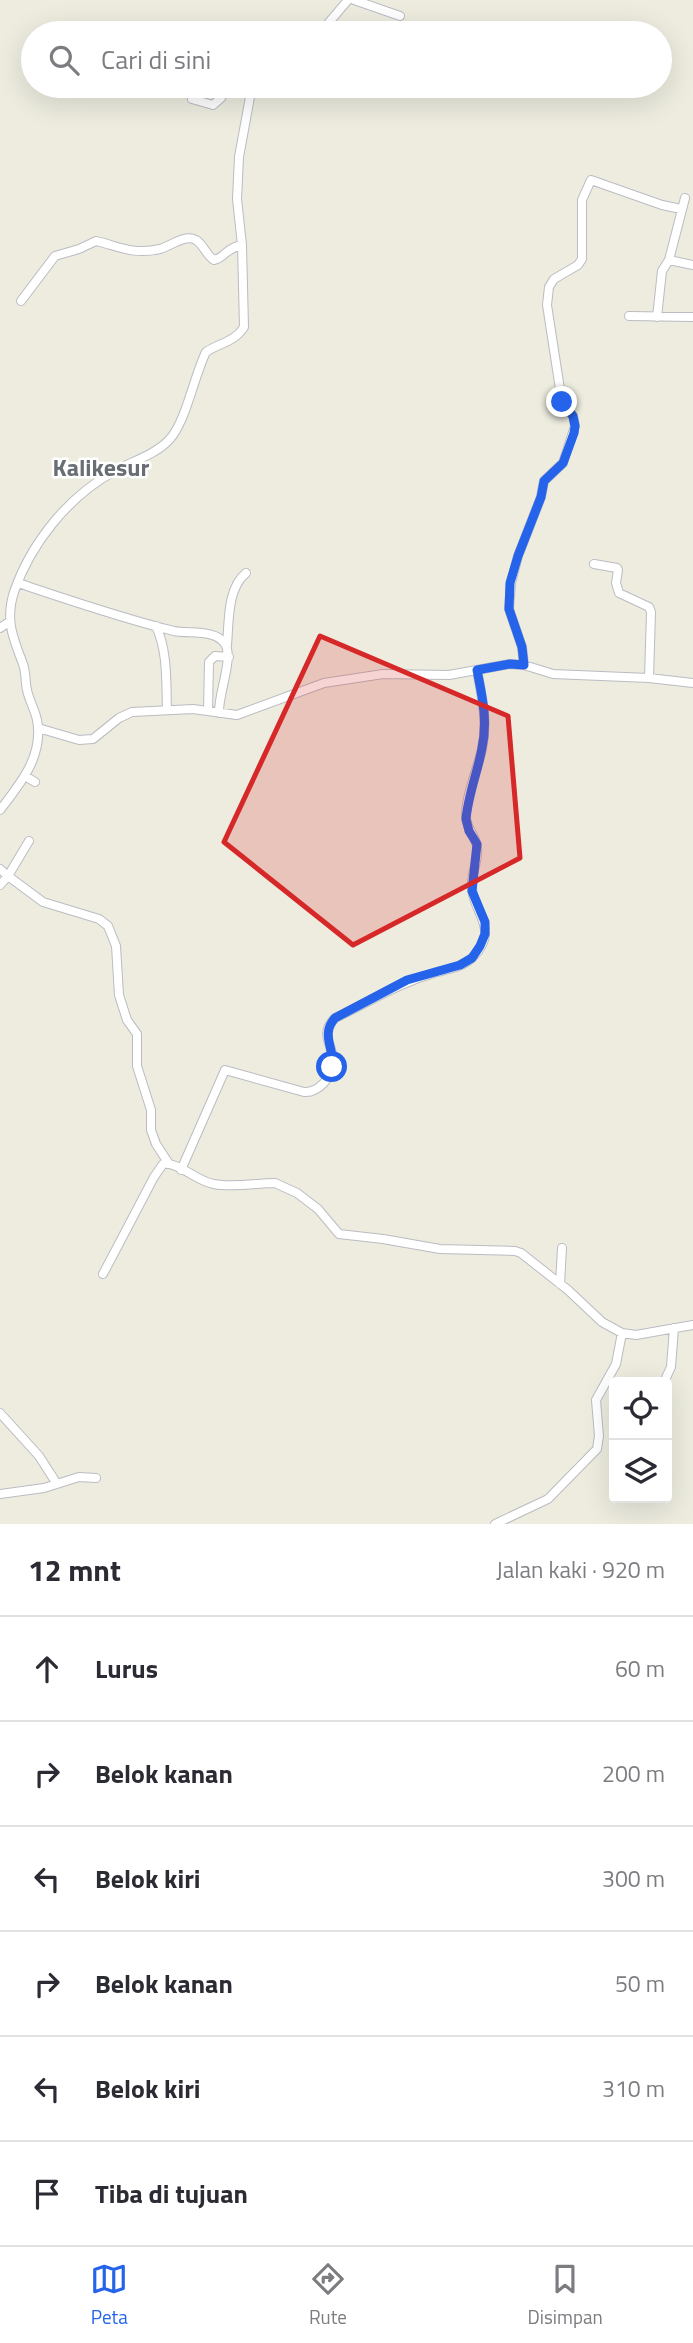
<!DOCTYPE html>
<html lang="id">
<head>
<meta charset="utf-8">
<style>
  :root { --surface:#fff; --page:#f7f7f7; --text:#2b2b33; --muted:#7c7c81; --line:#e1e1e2; --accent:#2563eb }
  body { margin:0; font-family:"Titillium Web",sans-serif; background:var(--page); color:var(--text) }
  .controls { position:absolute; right:21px; bottom:21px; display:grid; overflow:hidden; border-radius:7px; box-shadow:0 7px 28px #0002 }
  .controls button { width:63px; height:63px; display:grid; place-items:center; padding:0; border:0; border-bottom:2px solid var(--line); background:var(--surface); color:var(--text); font:35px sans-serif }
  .stop { position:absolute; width:21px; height:21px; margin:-16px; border:5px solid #2563eb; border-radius:50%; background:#fff }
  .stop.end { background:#2563eb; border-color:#fff; box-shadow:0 2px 7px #0008 }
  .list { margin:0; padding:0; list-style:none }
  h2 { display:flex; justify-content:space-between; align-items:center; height:91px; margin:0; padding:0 28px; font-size:30px }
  h2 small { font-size:23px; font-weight:400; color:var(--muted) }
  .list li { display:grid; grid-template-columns:46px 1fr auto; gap:21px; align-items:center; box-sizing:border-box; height:105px; padding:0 28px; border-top:2px solid var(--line) }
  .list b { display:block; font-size:26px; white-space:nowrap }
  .list em { font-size:23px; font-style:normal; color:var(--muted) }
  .icon { flex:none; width:38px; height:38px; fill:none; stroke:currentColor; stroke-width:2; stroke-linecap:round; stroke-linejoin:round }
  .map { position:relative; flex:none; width:693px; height:1524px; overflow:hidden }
  .search { position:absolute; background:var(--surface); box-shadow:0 7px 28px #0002; left:21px; right:21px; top:21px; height:77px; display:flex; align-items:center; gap:18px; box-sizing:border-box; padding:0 24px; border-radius:38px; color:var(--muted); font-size:26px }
  .sheet { height:721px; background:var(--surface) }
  nav { display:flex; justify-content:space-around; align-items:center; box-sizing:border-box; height:98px; border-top:2px solid var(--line); background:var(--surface); font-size:19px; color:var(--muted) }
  nav a { display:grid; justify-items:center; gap:4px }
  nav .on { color:var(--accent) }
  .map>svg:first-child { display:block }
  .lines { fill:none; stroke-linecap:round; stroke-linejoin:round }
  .minor-casing { stroke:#babcc3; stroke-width:10 }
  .minor { stroke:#fff; stroke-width:8 }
  .route { stroke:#2563eb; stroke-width:9 }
  .marked { fill:#d62828; fill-opacity:0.2; stroke:#d62828; stroke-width:5; stroke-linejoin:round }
  .labels { text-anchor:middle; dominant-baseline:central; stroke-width:5; stroke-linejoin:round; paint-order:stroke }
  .quarter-label { font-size:24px; font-weight:bold; fill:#696e74; stroke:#fff }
</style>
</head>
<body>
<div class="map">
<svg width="693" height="1524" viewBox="0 0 693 1524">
  <rect width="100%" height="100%" fill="#edecdf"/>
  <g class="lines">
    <g class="minor-casing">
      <path id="minor" d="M354,0L400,16
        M226,33L231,27L262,28
        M261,33L262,28L285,33
        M320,33L348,0
        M192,99L213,105L221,98L226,86
        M669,260L693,265
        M21,301L55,256L79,249L96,241C121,247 133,255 160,249C171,246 184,234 196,240C204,245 206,255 214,260C225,258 225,248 242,245
        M629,316L693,317
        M657,317L662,271L669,260L685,198
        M594,564L617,568L618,570L616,583L619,593L649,607L651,612L649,678
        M18,583C69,600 121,618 174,631C189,634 216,629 225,644C234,658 218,694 219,713
        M156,626C168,652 166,682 167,710
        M0,628L9,622
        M227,645C229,623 227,588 246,573
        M524,665L522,647L509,609L511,583L518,556L541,497L544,481L563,463L575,426L573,416L562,402L547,305L549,287L554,279L578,265L582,259V200L591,180L662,205L681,209
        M208,711L209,662L215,656L229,657
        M38,728L79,740L93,739L119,718L132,712L193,709L237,715L324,683L383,674L449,675L510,664L524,665L553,674L649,678L693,683
        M25,776L35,782
        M0,810C20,784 44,756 37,720C35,710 29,700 27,690C25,681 26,672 23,664C13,638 5,620 14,592C31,543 68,497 113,472C130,462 155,455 169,440C186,422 194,376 206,352C219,343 235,342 244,327L242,245L237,199L239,157L252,86
        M0,869L8,876L29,841
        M0,885L8,876L43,902L99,919L108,926L116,946L119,995L127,1020L137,1034V1066L151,1110V1130L156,1144L169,1164
        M181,1170L225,1070L304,1092C318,1093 333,1077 333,1062C334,1045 318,1035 335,1018C373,1000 396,984 437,972C449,969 462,967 472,958C500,930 475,915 472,889C470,875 479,861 477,847C476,836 466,828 466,817C466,795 477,771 482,749C488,721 482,697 477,670
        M103,1274L154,1177L163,1164C180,1162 197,1182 214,1184C234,1188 255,1183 275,1183L297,1193L318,1209L339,1234L383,1239L440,1249L515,1251L521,1253L568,1290L602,1322L622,1333L636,1335L693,1325
        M560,1284L562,1248
        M664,1382L671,1367L674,1328
        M0,1413L39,1456L57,1484
        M0,1494L44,1488L79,1477L96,1478
        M495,1524L548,1499L597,1449L599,1436L596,1400L616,1364L622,1333"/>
    </g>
    <use href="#minor" class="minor"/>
  </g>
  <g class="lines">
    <path class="route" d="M332,1067C335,1048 320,1035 335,1018L407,980L460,965L472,958L480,946L485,934V922L472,891L477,844L469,831L466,819C468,795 478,771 482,748C488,720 482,696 477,670L510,664L524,665L522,647L509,609L510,583L518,556L541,497L544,481L563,463L574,433L575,426L573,416L562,402"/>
  </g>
  <path class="marked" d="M320,636L508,716L520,858L353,945L224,842Z"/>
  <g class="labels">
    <g class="quarter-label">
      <text x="101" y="467">Kalikesur</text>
    </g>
  </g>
</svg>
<div class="controls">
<button><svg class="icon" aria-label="locate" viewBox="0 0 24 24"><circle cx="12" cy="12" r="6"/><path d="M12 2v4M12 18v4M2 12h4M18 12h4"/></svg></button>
<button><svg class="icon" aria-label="layers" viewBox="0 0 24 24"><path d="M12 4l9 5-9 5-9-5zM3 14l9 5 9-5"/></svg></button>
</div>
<div class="stop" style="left:332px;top:1067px"></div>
<div class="stop end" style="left:562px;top:402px"></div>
<div class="search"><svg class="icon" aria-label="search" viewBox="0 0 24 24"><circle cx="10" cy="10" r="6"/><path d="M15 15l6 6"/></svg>Cari di sini</div>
</div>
<section class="sheet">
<h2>12 mnt<small>Jalan kaki · 920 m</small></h2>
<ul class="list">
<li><svg class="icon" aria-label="ahead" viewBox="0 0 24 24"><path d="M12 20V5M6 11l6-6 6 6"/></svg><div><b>Lurus</b></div><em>60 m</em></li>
<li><svg class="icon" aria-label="right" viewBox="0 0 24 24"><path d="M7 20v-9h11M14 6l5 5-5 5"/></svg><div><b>Belok kanan</b></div><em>200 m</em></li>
<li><svg class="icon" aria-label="left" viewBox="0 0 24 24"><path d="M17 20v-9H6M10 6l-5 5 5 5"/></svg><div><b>Belok kiri</b></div><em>300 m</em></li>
<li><svg class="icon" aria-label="right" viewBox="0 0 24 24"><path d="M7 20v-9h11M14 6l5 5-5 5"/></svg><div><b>Belok kanan</b></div><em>50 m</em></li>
<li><svg class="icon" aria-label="left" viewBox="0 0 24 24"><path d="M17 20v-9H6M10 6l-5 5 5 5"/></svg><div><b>Belok kiri</b></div><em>310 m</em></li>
<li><svg class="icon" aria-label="arrive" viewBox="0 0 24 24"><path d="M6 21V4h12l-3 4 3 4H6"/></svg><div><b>Tiba di tujuan</b></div></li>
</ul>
</section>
<nav>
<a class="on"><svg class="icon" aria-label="map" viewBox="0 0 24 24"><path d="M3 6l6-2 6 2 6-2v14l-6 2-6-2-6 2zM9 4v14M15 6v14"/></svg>Peta</a>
<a><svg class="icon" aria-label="directions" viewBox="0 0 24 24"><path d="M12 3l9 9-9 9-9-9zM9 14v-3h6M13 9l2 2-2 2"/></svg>Rute</a>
<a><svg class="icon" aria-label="saved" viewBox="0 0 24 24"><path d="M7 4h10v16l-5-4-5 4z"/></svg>Disimpan</a>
</nav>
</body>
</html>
